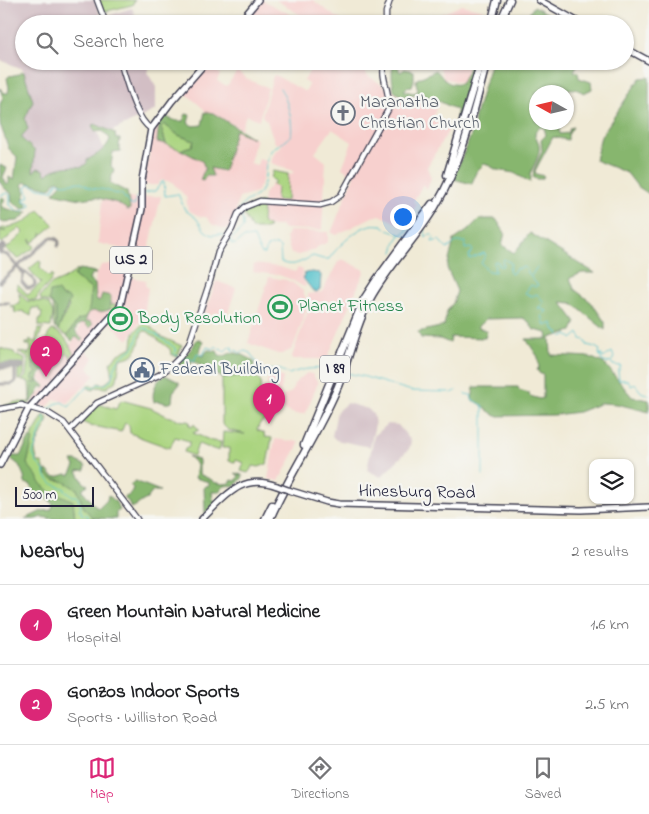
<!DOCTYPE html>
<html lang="en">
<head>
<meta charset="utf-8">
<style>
  :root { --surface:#fff; --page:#f2f2f2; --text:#202124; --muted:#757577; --line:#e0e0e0; --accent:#db2777 }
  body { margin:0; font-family:"Indie Flower",sans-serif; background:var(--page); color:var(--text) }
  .controls { position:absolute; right:15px; bottom:15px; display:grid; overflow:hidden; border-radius:10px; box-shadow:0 1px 4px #0004 }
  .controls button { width:45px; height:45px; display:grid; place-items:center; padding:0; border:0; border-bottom:1px solid var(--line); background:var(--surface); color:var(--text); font:25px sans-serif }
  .compass { position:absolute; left:529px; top:85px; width:45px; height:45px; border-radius:50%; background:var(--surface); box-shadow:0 1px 4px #0004; rotate:278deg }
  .scale { position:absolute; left:15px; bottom:12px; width:79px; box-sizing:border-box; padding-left:5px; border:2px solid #22223b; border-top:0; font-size:14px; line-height:18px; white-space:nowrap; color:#22223b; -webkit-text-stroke:4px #f6f6f2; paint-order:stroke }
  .you { position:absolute; left:402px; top:216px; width:18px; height:18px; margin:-12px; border:4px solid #fff; border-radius:50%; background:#1a73e8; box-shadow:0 0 0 8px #1a73e833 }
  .badge { display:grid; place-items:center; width:32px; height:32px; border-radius:50%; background:var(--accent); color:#fff; font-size:16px; font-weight:700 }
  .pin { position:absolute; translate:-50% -41px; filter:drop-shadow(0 1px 2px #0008) }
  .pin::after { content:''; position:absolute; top:26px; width:18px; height:15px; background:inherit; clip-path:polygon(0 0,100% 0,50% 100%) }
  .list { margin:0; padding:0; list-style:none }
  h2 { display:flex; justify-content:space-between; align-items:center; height:65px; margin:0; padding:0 20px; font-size:21px }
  h2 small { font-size:16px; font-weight:400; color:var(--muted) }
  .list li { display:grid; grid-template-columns:32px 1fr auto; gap:15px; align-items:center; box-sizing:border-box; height:80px; padding:0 20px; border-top:1px solid var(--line) }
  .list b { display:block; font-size:19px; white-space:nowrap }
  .list p { margin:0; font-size:16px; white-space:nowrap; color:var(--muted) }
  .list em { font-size:16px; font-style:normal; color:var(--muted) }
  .icon { flex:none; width:28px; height:28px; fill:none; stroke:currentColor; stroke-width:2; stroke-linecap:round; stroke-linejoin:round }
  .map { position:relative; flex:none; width:649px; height:519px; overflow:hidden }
  .search { position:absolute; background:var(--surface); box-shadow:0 1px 4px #0004; left:15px; right:15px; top:15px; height:55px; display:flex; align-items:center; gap:12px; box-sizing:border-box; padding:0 18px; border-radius:28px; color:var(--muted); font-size:19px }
  .sheet { height:225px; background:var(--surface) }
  nav { display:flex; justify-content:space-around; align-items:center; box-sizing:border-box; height:70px; border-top:1px solid var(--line); background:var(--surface); font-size:14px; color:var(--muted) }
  nav a { display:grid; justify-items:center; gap:2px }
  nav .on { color:var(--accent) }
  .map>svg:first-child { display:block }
  .built { fill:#f7d0ce }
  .industrial { fill:#d2bec4 }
  .green { fill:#aad47f; stroke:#667b5d }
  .forest { fill:#87b66e; stroke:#546c54 }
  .water { fill:#53c1cb; stroke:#3a7283 }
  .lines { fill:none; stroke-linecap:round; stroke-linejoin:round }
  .stream { stroke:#53c1cb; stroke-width:1 }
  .taxiway { stroke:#898688; stroke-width:3 }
  .runway { stroke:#898688; stroke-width:7 }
  .secondary-casing { stroke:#414052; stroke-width:7 }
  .primary-casing { stroke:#414052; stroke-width:8 }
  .motorway-casing { stroke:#414052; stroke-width:9 }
  .secondary { stroke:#fff; stroke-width:4.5 }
  .primary { stroke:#fff; stroke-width:5 }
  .motorway { stroke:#fff; stroke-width:6 }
  .primary-bridge-casing { stroke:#414052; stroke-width:8; stroke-linecap:butt }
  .primary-bridge { stroke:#fff; stroke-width:5 }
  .labels { text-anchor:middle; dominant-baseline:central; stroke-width:4.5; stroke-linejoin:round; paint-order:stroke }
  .shield { fill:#f6f6f2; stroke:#626272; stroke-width:1 }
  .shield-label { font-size:16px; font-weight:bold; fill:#22223b }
  .worship-label { font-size:18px; fill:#5b616d; stroke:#f6f6f2; text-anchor:start }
  .leisure-label { font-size:18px; fill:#27864d; stroke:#f6f6f2; text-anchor:start }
  .service-label { font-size:18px; fill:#4e5e75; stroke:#f6f6f2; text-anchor:start }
  .street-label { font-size:18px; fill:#22223b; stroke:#f6f6f2 }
</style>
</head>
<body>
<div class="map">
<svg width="649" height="519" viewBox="0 0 649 519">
  <rect width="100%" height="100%" fill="#f6f6f2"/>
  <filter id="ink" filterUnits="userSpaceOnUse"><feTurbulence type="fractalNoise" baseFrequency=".02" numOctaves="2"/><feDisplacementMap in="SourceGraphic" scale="10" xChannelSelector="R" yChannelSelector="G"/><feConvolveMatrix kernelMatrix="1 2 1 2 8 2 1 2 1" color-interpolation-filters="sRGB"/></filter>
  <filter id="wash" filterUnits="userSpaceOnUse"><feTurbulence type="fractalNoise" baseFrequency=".0096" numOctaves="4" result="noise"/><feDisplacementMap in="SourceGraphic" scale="20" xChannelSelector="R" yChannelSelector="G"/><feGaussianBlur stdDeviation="1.12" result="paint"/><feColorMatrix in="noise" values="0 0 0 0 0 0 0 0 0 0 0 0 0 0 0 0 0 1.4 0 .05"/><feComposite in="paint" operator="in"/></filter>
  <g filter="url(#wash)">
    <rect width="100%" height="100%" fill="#f0ead6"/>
    <path class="built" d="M260,0H262L309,24H248L242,21Z
      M276,0H315L314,1L343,22L342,24H315Z
      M462,5L483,10L480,24H441L437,16Z
      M315,61H362L367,75L407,101L419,95L438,104L433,119L450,128L427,167L431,178L427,189L423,184L413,202L417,204L413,211L408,210L401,225L380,215L372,217L336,235L331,233L354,176L342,168L352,142L332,129L315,153L326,162L322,229L320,230L285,229L281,226H265L262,222L264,194L272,184L277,187L287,201L288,174L294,173L291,170L271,163V160L276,150L279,149L282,144L275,143L267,121L262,116L273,76L275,75L304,91H306L309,85L304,81Z
      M437,61H469L463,83L444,78Z
      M207,63L220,74L217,81L227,86L237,71L247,79L268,88L259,120L246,115L241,129L213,113L205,112L204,109L183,91Z
      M159,121L157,142L174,146L202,161L205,167L200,180L203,181L206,176L212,177L210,169L211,168L223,172L235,130L256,139L250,163L257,165L259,159L266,161L262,181L257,191L253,194L239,198L236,209L237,211L232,228L225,229L213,225L206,217H201L188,210L186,197L172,182L163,180L160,181L158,185H143L149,156L152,132Z
      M161,196L146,263L132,261L129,277L146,280L145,285L148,288L144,316L128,340L109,322L84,349L94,358L88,368L95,375L68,403L55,399L47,407L36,405L35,398L46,386L39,378L76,338L95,284L96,273L98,272L101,265L111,264L117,267L126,268L130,251L98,243L102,200Z
      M288,231L328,232V242L317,247L315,251L310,250L299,255L291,254L286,238Z
      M342,259L365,270L327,359H291L309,308L308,294L322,292L338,262Z
      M254,264L280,267L295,272L298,268L303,270L302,278L306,285L304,287L290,279L279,275L253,272Z
      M269,277L286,280L293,283L303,291L306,299V311L294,345L291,350L282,354H278L248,343Z
      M216,281L236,288L227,316L214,312L212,315L205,313Z
      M307,373L312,374L318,383L305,414H295L278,408L283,400V396L292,392L294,384Z
      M274,375L283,377L280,395L278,397L275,404L270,399L267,387V380Z
      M275,439L300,442L279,481L268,479Z"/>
    <path class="industrial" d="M0,0H95L101,18L132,8L139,24H24V61H152L147,72L156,87V110L112,131L95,124V132L98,134L104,149L87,160V163L82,167L75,166L57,170L50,172L47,175L37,168L33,172L34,149L22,139V136L28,129L25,119L33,101L23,69L0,60Z
      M347,403L368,409L373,414L375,424L370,447L336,440L332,436L337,411Z
      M388,424L398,425L411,441L409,449L381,477L367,470L374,436Z"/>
    <path class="green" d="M98,0H135L132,5L103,12Z
      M164,124L178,135L194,141L192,146L185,148L181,150L166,144L161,127Z
      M273,171L288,174L287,201L276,200L277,187L272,184L276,182L271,178Z
      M263,202L262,222L269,227L267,229H252L244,215L241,213L247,206Z
      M39,210L54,225L43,234L41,233L42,235L32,243L31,239L30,241L35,247L18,259L6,249L24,233L19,228L2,243L0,242V231H6L0,230V229C21,224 22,226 39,210Z
      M39,261L41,262L40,268L49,277L52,274L53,276C49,287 41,289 36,300H29L18,290L17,286L18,284L28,295L41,283L29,269Z
      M79,269L74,276L91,289L90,295L92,304L117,305V307L115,309H92L82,320H78L67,336L58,330L69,306L64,297H62L59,293L49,300L56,309L55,329C49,318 62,303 41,300L40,297L50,285L64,279Z
      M19,293L27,301L44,302L49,305L53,313L51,327L39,326V319H41L42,312L39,311V308H32L31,316L22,311L15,313L14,309H16L10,306L20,304Z
      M144,323H147L160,336L182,346L177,357L171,354L170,349L147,331L142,332C140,340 138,355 128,357C125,358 123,358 120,359L117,380L107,388L96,387L94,390L90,389L87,387L89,385L95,386L98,383L104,384C114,378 113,373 110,363L117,355L132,347C133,334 133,332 144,323Z
      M38,329H44H42L37,344L41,346C34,355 30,360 37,371L35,375L37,384L33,382L30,403L28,405L3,408V406L15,402H30L29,382L22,381L26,376L28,358L18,352L27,353L28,356V353L31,351L30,345H26V343H32L29,342L30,339L34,342L36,340Z
      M52,330C65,334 68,342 73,353L71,358L68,353L64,356L56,357V362H49L45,350L48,335Z
      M0,348L14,352L15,355L25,359L24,375L21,380H18V369H21L20,364H0Z
      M240,376L257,377L261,383L260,389L264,391C265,400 271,408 270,417L260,423L257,430L264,433L265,437L272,438L267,464L259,467L253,466L248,473L241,471L244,463L236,460L235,462L229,461V448H222L223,432L245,434L228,430L222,424V377Z
      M121,400L151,408L167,416L183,421L184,420L190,422L189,425L192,427L194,424L199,430L193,433L212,441L221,442L219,451L198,444L194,456L184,452L185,449L189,447V441L175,437L170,448C156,443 144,439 130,433L129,425L125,423L121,432L94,426L93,427L82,422L98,404L116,409Z
      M44,415L48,418C46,429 38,438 35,449C35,453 37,457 37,461L43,464L45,472L56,480L63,481L77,489L84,508L95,519H75L74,510L69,500C63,496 56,498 50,493C40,485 34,475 27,464L33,434Z"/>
    <path class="forest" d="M534,6L548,14L547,24H518L522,17H527Z
      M396,61L400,72L405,69L414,71V80L412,86L407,87L404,91L414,93L418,91L416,82L417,79L436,70C444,79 447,86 460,84L467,73L471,61H477L456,137H454L453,136L457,112L455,109C444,104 433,97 421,95C409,93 406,101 394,91C393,82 389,69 396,61Z
      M491,61H580L574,71L578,72L579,78L591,82L592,89L584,93C573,87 571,88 561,92C555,95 543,92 536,92V122L563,123L559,130L560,134L568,133L570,128L573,127L568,135V140L553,137L535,171L536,174L544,176L542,179H536L533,177L534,170L542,151L541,140L546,135L544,128L541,127C536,129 535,132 535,137C545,147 535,163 530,174L531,178L530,182L514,173L497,170L488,165L484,164L476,172L472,184L453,179L474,128L475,116Z
      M21,72H24L33,101L25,119L28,129L22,136V139L35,151L33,172L38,168L44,170L45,174L47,175C53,167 72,165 82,167L87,163V160C96,155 107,149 110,139L103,131L95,132L92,125L95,124L115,133L116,139H120L119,146L121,151L113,152L111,166L114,169L110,183L127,192L130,209L128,210L117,203L95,197L80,199L53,193L62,183L58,180L55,182L52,187L49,188L25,182L22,185L26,192L23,200L29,206L23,209L12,202L11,193L4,188L0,182V165L7,168L3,177L7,185L9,183V177L14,180L17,157L9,149L0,124V104L3,98L0,88L4,93H8L9,88L7,78L9,76L19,74Z
      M649,77V194L637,186L627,173L595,160L601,136L640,78Z
      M166,112L168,118L177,121H183L186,114L190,115L188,123L193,126L202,125L205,112L213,113L253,138L235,130L224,171L210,168L213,176H206L203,181L200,180L205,168L202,161L181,150L185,148L192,146L194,141L178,135L164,124L161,127L166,144L157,142L159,122Z
      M2,197L5,199L2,205L4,208L19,212H28L18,221L0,222V199Z
      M479,219H496L505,233L502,245L514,253L530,233L595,273H582L570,278L574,289L591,302L605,322V330L572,303L561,302L576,322L572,331L550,338L551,355L590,357L605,364L632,397L649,400V412L617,404L602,403L579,412L554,415L496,416L484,408L481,404L472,400L474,387H518L519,390L529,393L530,396L540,399L543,398V375L539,373L537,369H539L538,357L526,339H548L547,333L534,330L529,322L523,318L486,319L477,327L487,331L485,338L451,337L450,343L440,339L421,338L418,332L444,326L447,311L453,303L457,291L447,268L454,240L467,231Z
      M80,269L95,272L96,274H91L89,280L95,284L96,298L98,301L100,300L102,294L111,296L109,310L100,312L91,311L88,314L85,322L89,321L93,324L89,328L84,323L78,325L75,330L78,335L83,339L82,342L76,337L72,341L67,336L78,320C93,317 89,299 91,289L74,276Z
      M55,291H58L62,297H67L70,299L58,330L56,329V309L49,300L50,292Z
      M198,339L203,342L199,353L201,356H203L208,350L217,351L219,355C225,357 226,355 231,353C239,352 248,357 254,362V367L240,376L223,378L206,369L192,360L188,372L185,371L179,364C183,354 193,351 196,340Z
      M33,361L44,362L43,366L53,371L52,373L43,371L38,377V380L45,386L44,388L41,386L37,395L30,403L32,382L37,383V381L32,379V376L35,375L37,371L33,370Z
      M165,375L179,382V385L173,392L172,402C166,406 161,399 154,402C151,392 156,380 165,375Z
      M30,437L33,439L27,464L37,476L39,482L52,494L63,496L73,501L75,519H55L42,517L35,519H25L42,511L51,510L53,506C51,496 42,499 35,496L31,485L25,483L24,476L19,465L10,458L12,456H20Z
      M188,456L199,460V474L212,480L213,482L223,484L230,483L232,480L236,481L239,476L235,473L242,475L243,477L235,486C227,485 223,485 219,492H212L213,500L217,502L205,513L204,487L209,485V482L195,478L197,465Z
      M72,461H77L86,466L85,470L77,471L84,483L88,485L83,488V491L96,507L99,508L107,500L108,495L115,501L120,510L116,512V519L93,518L84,508L77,489C71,487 68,483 62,481C56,479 52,480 47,475L45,471L47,470L52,476L57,477L66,474L70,475L75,466Z
      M135,481L160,491H153L147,499C141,501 138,506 131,508L128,501L123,498L130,495L133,488L130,485Z"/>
    <path class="water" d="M312,272L319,273L321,275L320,289L317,292L313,291L303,278L305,273Z"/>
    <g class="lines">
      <path class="stream" d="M280,88C287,98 294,124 291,136
        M144,193L155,191L162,182H164L165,196L178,194L185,210L196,218L205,231L212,235L221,234L224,236
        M0,195L8,193L10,195V205L18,211H23L31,205L30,203L24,201V199L30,196L26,188L29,184L40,188L53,190L57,182L64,184L80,182L91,188L106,190L113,193L121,194C126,198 129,208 135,205L136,198L139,194
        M240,210C243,199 254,200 260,192C268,181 263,166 269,154C274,144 283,145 290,137
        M424,229L426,237L428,235H432
        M434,237L432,242L439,240L447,249L456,242H466L465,249L471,248L473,251L469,255L470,259L484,253L486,255L481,263L488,271L495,272L494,262L496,261L499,263V266H503L504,264L502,262L504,259L511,263L509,271L511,274L513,273L515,269L525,267C529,274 532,280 538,285L535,287L531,285L525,293L532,296L537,294L544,302L543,304L538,308L547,311L542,315L545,326L553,323L554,329L562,337L568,334L572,339L579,333L581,339L585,340L587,345L595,347L600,350L599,353L602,361L607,363L610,361L613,365L621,366L618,372L619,380H628L631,386L635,384L641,392L649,395
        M229,240L232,244H236L243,238L254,237L258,248L262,254H265L267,247L277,245L280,248L281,262C293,268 302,261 313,256L323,259H329C336,248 358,227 371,225C374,224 379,225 382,225L388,230L402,235L415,223
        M230,240L243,228V221L240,213
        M393,252L396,241L400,235
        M531,276L537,267
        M601,354L603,358L612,352L614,357L612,361
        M181,358L184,359L189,358L194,361L197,354L203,355L207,347L213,349L216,346L219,349L221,348L224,352L229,347H232V350L238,351L240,353L245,351L250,353L261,369L272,370L279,369L289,374C301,369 319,366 331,371
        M346,373L362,376L412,391L449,392
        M452,393L456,391
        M465,394L471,395L472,400L481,404L483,407V476
        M49,408L51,409L55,404L62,402L69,407L87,387L94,388L97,384C116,388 111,368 120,358C124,353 132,351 135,345C138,339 137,332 143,328L148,329L174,347L176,350L173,353L178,356
        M45,416L44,419L46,422L42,427L33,454L37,463L44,470L46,477L51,483L65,489V491L73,496H77L81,507L79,510L82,511L81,514L87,515L89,519"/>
      <path class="taxiway" d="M0,253L7,255L21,271L24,273L22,282L27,288H31L35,285C35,279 28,273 22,271
        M0,282L50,238H56L59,242L58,246
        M0,303H9
        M0,384H12L15,382V369L10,366"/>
      <path class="runway" d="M0,250L3,247
        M0,366H21"/>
    </g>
  </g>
  <g filter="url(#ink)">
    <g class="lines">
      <g class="secondary-casing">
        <path id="secondary" d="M97,0L106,24
          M386,24V12L390,0
          M120,61C126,79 135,119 151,129
          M20,405L48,413L64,423L137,519
          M0,409L22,405
          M70,430L97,403L159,375L171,366L180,357L189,344L210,281L218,252L232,229L238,214L245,207L260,201L320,205L331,202L341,195L388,110C392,92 379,79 385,61"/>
      </g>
      <g class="primary-casing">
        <path id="primary" d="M539,0L582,24
          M238,24L258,0
          M625,48L649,61
          M0,465L29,408L120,307L142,209V180L151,129L172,101L207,61
          M288,490L327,502L339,504L581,510L649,507
          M202,519C226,496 241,473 277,486"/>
      </g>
      <g class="motorway-casing">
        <path id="motorway" d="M491,24L497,0
          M499,24L510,0
          M447,175L481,61
          M304,445L364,299L377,279L432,204
          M265,519L272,505
          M270,519C289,475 317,435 336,391C349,362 354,328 370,299C388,266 416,239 435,207C462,162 474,111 487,61"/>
      </g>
      <use href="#secondary" class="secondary"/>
      <use href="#primary" class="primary"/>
      <use href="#motorway" class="motorway"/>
      <g class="primary-bridge-casing">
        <path id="primary-bridge" d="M277,486L288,490"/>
      </g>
      <use href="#primary-bridge" class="primary-bridge"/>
    </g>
  </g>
  <defs>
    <g id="church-ring" transform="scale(1.25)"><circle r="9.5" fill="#f6f6f2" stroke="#6b7280" stroke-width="1.5"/><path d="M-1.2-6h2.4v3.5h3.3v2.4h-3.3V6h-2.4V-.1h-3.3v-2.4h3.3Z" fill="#6b7280"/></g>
    <g id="stadium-ring" transform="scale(1.25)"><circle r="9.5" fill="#f6f6f2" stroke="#2e9e5b" stroke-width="1.5"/><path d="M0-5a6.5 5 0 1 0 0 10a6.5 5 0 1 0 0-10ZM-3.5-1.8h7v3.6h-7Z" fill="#2e9e5b"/></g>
    <g id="civic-ring" transform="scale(1.25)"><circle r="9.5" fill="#f6f6f2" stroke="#5c6f8a" stroke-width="1.5"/><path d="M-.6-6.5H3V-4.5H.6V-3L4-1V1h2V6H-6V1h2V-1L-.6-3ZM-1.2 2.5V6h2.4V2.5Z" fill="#5c6f8a"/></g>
  </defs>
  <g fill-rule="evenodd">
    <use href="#church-ring" x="343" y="113"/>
    <use href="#stadium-ring" x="280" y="307"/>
    <use href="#stadium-ring" x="120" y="319"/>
    <use href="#civic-ring" x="142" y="370"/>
  </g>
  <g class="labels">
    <g class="shield">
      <rect x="110" y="246.5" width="42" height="27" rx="4"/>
      <rect x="320" y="355.5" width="30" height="27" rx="4"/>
    </g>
    <g class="shield-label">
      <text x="131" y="260">US 2</text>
      <text x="335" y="369">I 89</text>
    </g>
    <g class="worship-label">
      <text x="360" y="103">Maranatha<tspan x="360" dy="21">Christian Church</tspan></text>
    </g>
    <g class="leisure-label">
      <text x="298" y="307">Planet Fitness</text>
      <text x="138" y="319">Body Resolution</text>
    </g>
    <g class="service-label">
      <text x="160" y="370">Federal Building</text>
    </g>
    <g class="street-label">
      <text transform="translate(417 493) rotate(1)">Hinesburg Road</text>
    </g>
  </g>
</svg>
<div class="controls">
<button><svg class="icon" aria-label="layers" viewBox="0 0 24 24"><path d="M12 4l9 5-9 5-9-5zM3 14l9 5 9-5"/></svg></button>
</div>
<svg class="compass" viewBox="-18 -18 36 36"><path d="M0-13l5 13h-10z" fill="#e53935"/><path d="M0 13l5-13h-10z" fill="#757577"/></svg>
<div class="scale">500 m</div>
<div class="you"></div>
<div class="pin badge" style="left:269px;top:424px">1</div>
<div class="pin badge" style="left:46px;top:377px">2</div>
<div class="search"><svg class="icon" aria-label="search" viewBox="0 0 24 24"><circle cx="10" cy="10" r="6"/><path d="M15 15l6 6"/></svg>Search here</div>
</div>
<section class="sheet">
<h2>Nearby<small>2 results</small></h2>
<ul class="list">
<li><span class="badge">1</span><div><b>Green Mountain Natural Medicine</b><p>Hospital</p></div><em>1.6 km</em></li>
<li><span class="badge">2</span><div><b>Gonzos Indoor Sports</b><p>Sports · Williston Road</p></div><em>2.5 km</em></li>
</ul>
</section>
<nav>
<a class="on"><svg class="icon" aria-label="map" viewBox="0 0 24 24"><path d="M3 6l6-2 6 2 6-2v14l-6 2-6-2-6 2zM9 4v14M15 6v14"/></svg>Map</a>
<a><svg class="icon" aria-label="directions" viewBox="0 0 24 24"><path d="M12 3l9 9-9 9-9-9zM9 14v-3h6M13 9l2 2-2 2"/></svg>Directions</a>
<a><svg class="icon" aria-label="saved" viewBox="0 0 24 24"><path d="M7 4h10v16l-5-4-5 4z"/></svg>Saved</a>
</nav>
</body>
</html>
